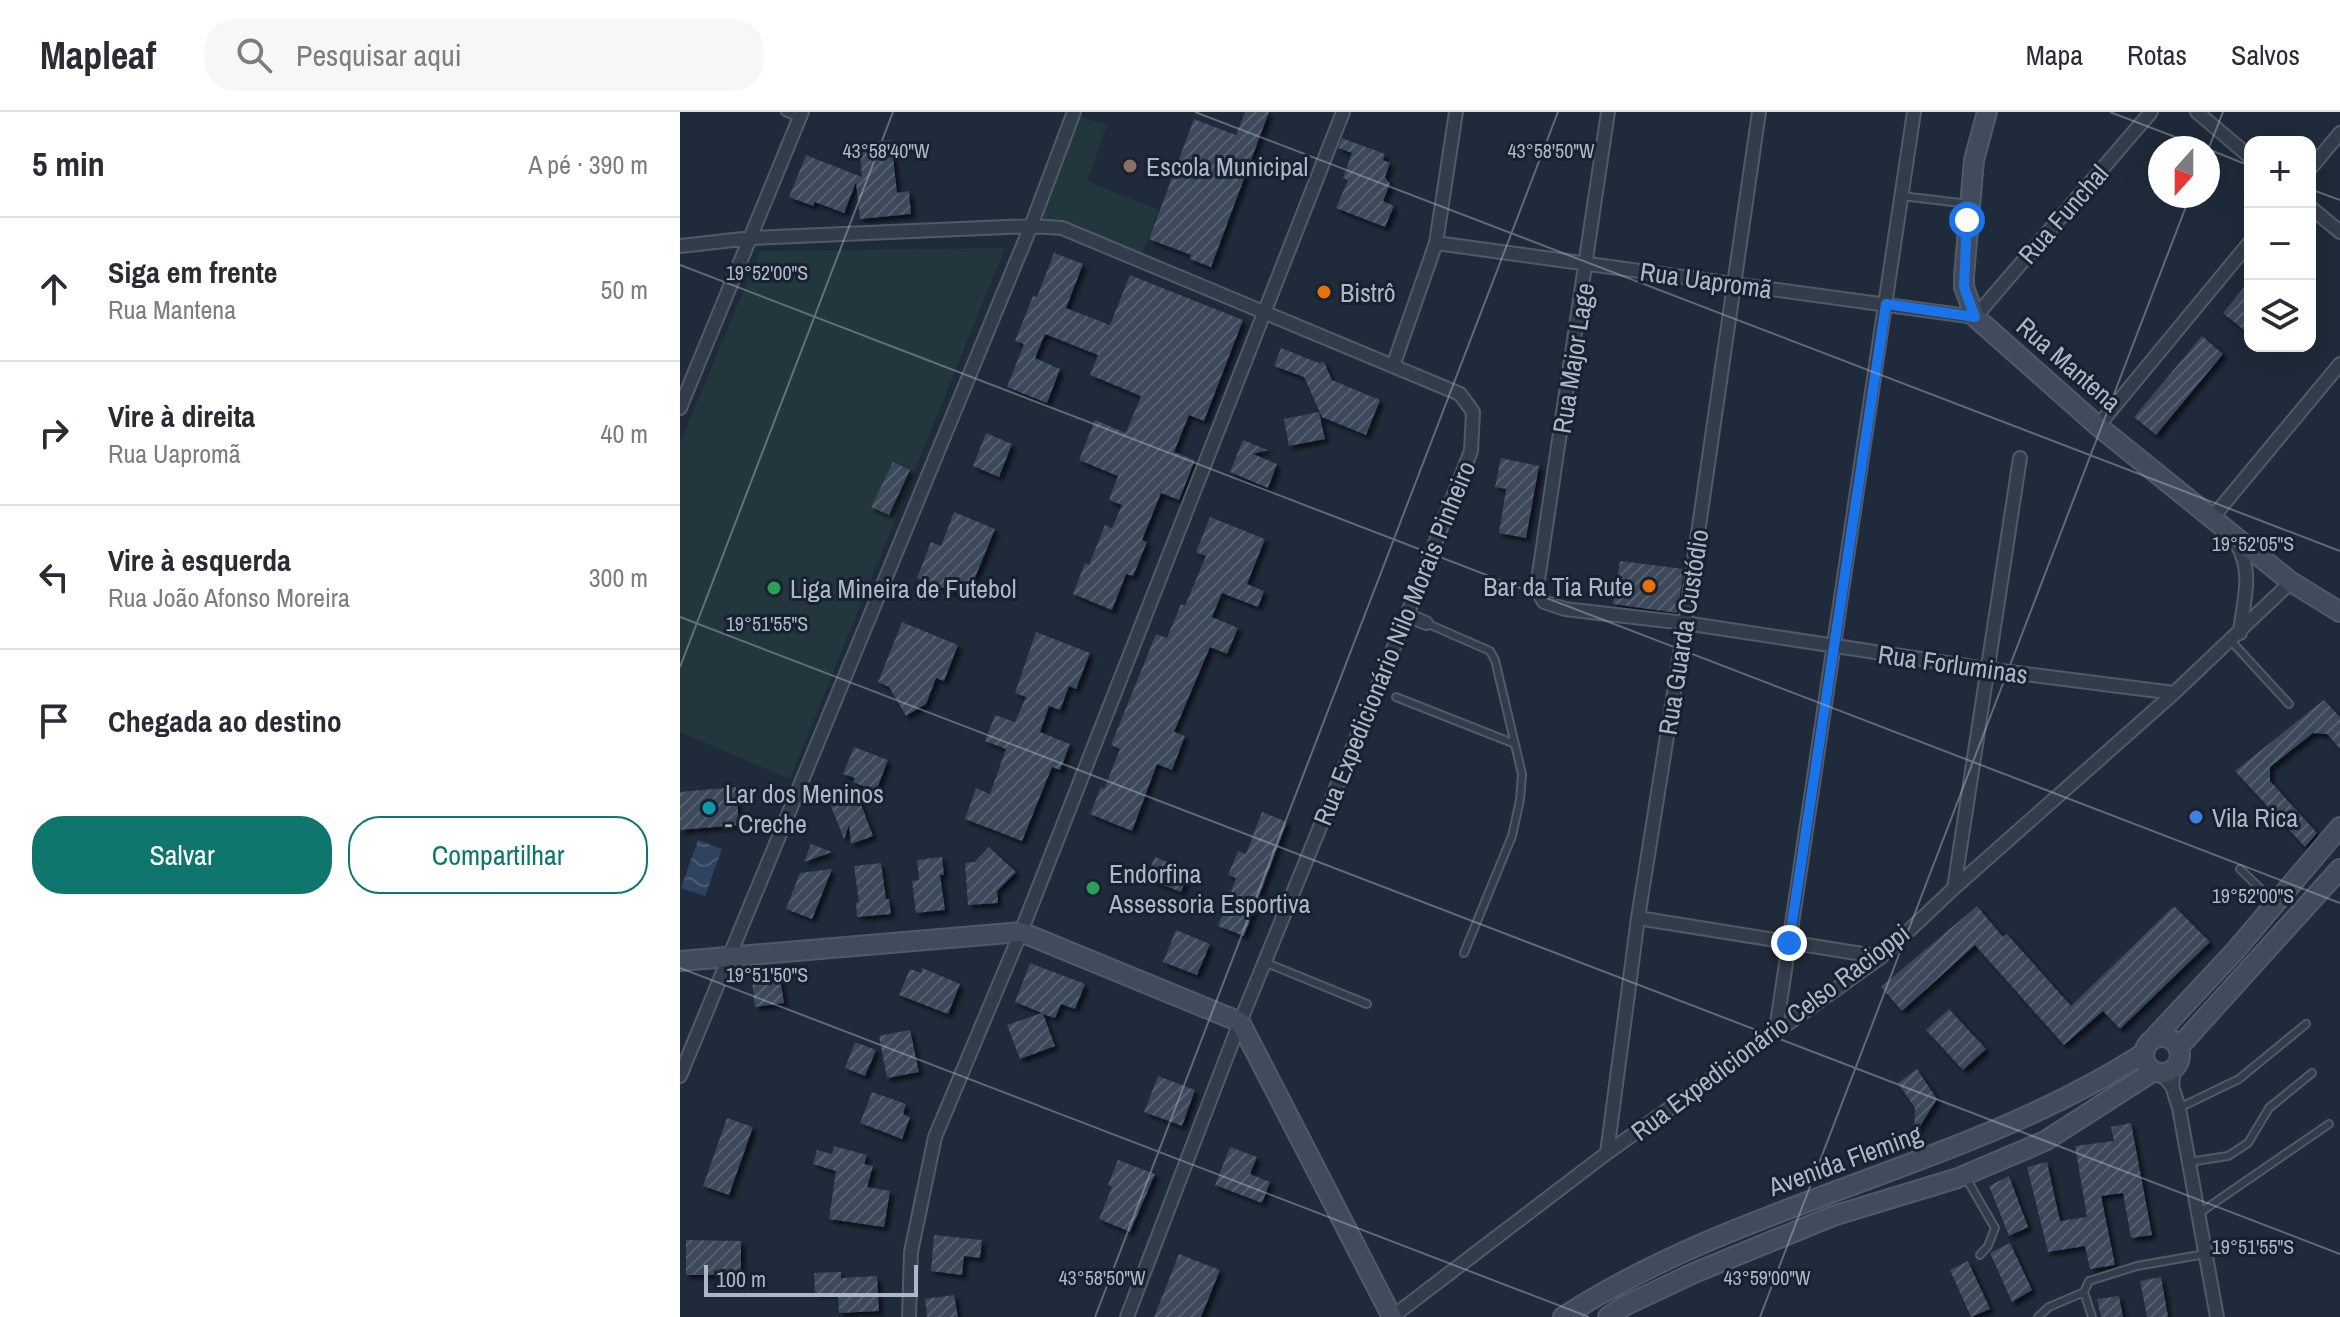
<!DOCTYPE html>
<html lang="pt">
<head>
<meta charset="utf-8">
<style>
  :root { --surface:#fff; --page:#f7f7f7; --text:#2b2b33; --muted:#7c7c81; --line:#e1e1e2; --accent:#0f766e }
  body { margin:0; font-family:"Archivo Narrow",sans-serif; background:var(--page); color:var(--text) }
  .controls { position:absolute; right:24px; top:24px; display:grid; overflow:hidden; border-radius:16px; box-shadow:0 8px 32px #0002 }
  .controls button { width:72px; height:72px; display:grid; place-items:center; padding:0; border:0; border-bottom:2px solid var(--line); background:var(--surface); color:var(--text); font:40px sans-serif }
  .compass { position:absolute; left:1468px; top:24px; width:72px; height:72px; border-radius:50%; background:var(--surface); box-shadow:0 8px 32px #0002; rotate:201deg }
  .scale { position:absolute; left:24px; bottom:20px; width:214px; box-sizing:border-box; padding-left:8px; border:4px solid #adb7c7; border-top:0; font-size:22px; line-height:28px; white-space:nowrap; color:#adb7c7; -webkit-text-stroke:6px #18212f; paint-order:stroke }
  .stop { position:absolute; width:24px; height:24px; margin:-18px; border:6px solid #1a73e8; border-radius:50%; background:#fff }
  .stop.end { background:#1a73e8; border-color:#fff; box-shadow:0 2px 8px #0008 }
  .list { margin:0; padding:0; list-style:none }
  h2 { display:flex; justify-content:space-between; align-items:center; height:104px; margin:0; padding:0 32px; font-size:34px }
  h2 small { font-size:26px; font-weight:400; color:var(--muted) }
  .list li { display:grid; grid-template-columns:52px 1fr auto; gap:24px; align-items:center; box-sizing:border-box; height:144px; padding:0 32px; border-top:2px solid var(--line) }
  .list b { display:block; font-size:30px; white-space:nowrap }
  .list p { margin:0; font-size:26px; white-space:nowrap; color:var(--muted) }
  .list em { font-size:26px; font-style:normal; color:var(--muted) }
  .actions { display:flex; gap:16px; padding:24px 32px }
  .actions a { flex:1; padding:18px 0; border:2px solid var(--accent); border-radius:32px; text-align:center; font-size:28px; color:var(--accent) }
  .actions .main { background:var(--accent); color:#fff }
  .icon { flex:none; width:44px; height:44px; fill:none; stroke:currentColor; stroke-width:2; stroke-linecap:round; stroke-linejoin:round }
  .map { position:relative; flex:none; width:1660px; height:1205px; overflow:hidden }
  header { display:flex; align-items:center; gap:48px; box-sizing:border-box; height:112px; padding:0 40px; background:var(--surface); border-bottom:2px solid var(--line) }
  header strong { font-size:38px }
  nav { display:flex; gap:44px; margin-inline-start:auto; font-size:28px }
  .search { width:560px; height:72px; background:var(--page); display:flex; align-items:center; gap:20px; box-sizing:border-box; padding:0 28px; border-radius:32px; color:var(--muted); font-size:30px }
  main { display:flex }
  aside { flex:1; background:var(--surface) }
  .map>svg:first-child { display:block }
  .park { fill:#21373b }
  .water { fill:url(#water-waves) }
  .building { fill:url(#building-hatch); filter:url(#shadow) }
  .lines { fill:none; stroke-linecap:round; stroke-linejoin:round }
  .lane-casing { stroke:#505a68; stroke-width:10 }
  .street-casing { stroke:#505a68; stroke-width:16 }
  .secondary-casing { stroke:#505a68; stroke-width:22 }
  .lane { stroke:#333c4a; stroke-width:6 }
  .street { stroke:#333c4a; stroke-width:12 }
  .secondary { stroke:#404b5e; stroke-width:18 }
  .route { stroke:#1a73e8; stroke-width:10 }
  .ticks { fill:none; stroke:#adb7c7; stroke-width:2; stroke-opacity:0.45 }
  .education-dot { fill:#8d6e63; stroke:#18212f; stroke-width:3 }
  .food-dot { fill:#e8710a; stroke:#18212f; stroke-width:3 }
  .leisure-dot { fill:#2e9e5b; stroke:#18212f; stroke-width:3 }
  .culture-dot { fill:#0f9aa8; stroke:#18212f; stroke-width:3 }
  .shop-dot { fill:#3f7fe0; stroke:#18212f; stroke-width:3 }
  .labels { text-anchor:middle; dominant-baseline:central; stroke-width:6; stroke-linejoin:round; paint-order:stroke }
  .poi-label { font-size:26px; fill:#adb7c7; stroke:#18212f; text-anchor:start }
  .street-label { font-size:26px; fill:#adb7c7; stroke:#18212f }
  .ticks-label { font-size:20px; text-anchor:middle; fill:#adb7c7; stroke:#18212f; stroke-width:6; stroke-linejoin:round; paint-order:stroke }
</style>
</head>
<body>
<header>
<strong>Mapleaf</strong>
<div class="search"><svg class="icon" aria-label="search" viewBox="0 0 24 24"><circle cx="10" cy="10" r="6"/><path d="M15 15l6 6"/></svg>Pesquisar aqui</div>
<nav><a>Mapa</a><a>Rotas</a><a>Salvos</a></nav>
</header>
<main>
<aside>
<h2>5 min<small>A pé · 390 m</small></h2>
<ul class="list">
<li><svg class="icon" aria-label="ahead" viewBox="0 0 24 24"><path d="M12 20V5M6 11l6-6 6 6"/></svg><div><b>Siga em frente</b><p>Rua Mantena</p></div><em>50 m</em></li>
<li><svg class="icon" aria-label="right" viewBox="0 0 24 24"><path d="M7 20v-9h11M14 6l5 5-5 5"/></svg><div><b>Vire à direita</b><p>Rua Uapromã</p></div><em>40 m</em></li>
<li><svg class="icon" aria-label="left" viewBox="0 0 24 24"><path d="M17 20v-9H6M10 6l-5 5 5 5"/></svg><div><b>Vire à esquerda</b><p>Rua João Afonso Moreira</p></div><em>300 m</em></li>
<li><svg class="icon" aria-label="arrive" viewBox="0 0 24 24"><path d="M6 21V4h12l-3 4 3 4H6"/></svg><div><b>Chegada ao destino</b></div></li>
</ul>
<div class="actions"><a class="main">Salvar</a><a>Compartilhar</a></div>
</aside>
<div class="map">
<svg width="1660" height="1205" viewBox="0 0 1660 1205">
  <defs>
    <pattern id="water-waves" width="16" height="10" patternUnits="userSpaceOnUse" patternTransform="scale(2)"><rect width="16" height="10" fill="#2f4361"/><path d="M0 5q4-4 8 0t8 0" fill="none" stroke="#4a5c76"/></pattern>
    <pattern id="building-hatch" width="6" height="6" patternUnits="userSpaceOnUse" patternTransform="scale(2)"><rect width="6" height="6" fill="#3b485a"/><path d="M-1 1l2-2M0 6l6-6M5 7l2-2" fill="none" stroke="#556070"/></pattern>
    <filter id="shadow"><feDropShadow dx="4" dy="4" stdDeviation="2" flood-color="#0009"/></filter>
  </defs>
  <rect width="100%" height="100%" fill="#1f2a3a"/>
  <path class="park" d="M398,4L427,13L407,69L479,98L462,142L385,111H353Z
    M325,136L110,667L0,620V331L80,139Z"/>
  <path class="water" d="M18,728L42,737L25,784L1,776Z"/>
  <path class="building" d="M565,0H589L531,155L510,147L511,143L469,127L514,7L556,23Z
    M662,26L705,42L703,48L710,51L705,65L710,72L703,89L714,94L705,115L656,96L668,68L663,66L672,41L658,36Z
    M211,28L217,81L229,79L231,102L180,107L176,70L164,101L135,90L133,94L109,85L126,43L182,65L179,31Z
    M374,141L403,152L386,196L430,213L450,163L563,208L524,309L509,303L494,340L515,348L499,388L481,381L462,428L467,430L453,464L446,462L432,498L393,482L405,451L409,453L425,413L432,416L442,393L429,388L438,364L399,348L415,308L446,321L461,284L410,263L418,243L365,222L355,246L380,257L367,291L327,275L344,232L335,229L353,184L357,185Z
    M1570,168V223L1543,201Z
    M1522,224L1543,242L1476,323L1454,305Z
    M601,236L639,251L644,250L652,268L700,288L686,323L642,305L624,265L594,254Z
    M639,300L645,327L609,334L604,307Z
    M306,321L332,332L319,365L293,354Z
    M563,328L588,338L573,342L597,352L588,376L550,360Z
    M821,346L859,354L846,426L819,421L826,377L815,375Z
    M213,350L230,358L209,403L191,395Z
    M274,400L315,417L287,485L237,466L251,430L261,434Z
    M530,405L585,427L567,472L584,479L578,495L542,481L532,505L558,516L547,542L530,535L494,620L505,624L492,658L477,652L452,719L410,702L421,675L424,677L440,637L431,633L476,522L487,526L501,492L505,494L526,444L516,440Z
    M940,449L1004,457L997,501L933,492Z
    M222,510L278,533L264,569L256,566L246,592L226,604L209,575L198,570Z
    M356,520L410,541L396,577L389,574L380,598L369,594L360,620L390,632L380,658L372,655L342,729L285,707L296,676L310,682L326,637L305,629L315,603L335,610L346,585L335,581Z
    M1644,588L1660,605V637L1647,622L1633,621L1590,655V669L1637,721L1625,735L1555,659Z
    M174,635L208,648L196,679L173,670L175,666L163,662Z
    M56,675L59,713L0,718V680Z
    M177,682L193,724L171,732L169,713L164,727L150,692Z
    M582,700L607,710L564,824L538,814L556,766L548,763L558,739L566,742Z
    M131,732L152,740L124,750Z
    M309,735L336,760L317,779L318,791L288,793L285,751L295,750Z
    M262,745L264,763H260L265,798L236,801L232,769L239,768L237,748Z
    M475,745L510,759L501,780L466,766Z
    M201,751L206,787H209L211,802L177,805L176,791L179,790L174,754Z
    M152,757L132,807L106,797L120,761Z
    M1297,794L1323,825L1327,822L1391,894L1494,794L1530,830L1440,917L1423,899L1384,933L1295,833L1222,899L1201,875Z
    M496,818L530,832L517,863L483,850Z
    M350,851L405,872L395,897L381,892L375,906L363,902L375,934L340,947L327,913L362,901L335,890Z
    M242,856L280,872L268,902L219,883L230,857L241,861Z
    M100,866L104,891L75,895L72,869Z
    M1269,897L1306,937L1283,958L1246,918Z
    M230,918L239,960L207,966L199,924Z
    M175,930L196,938L185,964L165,956Z
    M1237,957L1257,987L1234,1024L1235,996L1218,971Z
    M478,964L515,978L502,1014L464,1000Z
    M192,980L226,992L223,1002L230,1005L222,1027L180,1011Z
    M47,1006L73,1015L49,1083L23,1074Z
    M1451,1011L1472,1123L1451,1126L1443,1081L1421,1084L1435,1153L1410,1157L1405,1134L1368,1140L1347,1055L1367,1050L1380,1109L1407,1105L1395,1034L1434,1029L1431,1015Z
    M154,1034L187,1043L184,1052L193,1054L187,1075L210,1079L204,1115L149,1107L156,1059L133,1052L137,1038L152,1042Z
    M550,1035L577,1045L570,1062L590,1070L582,1091L535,1073Z
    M438,1048L475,1062L450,1120L419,1107L432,1075L428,1073Z
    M1329,1064L1348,1115L1329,1124L1309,1074Z
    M254,1123L302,1128L300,1146L284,1144L282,1163L251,1159Z
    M6,1128L61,1129V1163H6Z
    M1330,1131L1352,1178L1332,1190L1310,1141Z
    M499,1142L540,1158L521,1205H474Z
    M1288,1149L1310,1197L1291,1205L1270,1158Z
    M161,1160V1166L197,1164L199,1199L159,1201L158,1181L135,1182L134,1161Z
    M1481,1165L1488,1205H1467L1460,1169Z
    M274,1183L278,1205H247L245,1187Z
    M1439,1184L1443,1205H1421L1417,1187Z"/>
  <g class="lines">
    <g class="lane-casing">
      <path id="lane" d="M105,0L120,6
        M1222,84L1289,92
        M746,511L810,539L815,548L842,662L840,688L832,724L784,841
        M1551,529L1609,592
        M716,585L835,632
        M1560,757L1593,789
        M584,850L687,892
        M1499,996L1559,967L1626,912
        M1509,1050L1548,1044L1568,1031L1589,996L1632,961
        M1286,1066L1315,1116L1308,1134L1300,1143
        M1518,1102L1649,1012
        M1358,1205L1369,1195L1404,1180
        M1412,1205L1404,1180L1409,1169L1457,1154L1525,1142"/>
    </g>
    <g class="street-casing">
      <path id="street" d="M928,0L858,468V480L864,490L885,497L1005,511L1306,557L1494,581
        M1517,0L1570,45
        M1630,57L1660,21
        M1630,95L1660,120
        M756,131L1295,205L1471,0
        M0,134L71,126L351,114L382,116L780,282L793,300L791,339L727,503L560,910L447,1205
        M713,254L756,131L776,0
        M0,296L122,0
        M1418,314L1570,130
        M1533,405L1660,252
        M1557,432C1574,462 1563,489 1560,521
        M727,503L746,511
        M1274,776L1340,346
        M958,806L1201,845
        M1096,918L1234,0
        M1481,961L1492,974L1499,996L1537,1205
        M0,964L351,114L394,0
        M1492,974L1494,956
        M927,1041L958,806L1005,511L1079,0
        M229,1205L231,1140L255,1025L341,820L663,0
        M712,1205L927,1041L1201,845L1274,776L1494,581L1611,470"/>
    </g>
    <g class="secondary-casing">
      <path id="secondary" d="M1307,0L1294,48L1284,164V175L1295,205L1418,314L1611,470L1660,500
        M0,849L341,820L560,910L712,1205
        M1464 943a18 18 0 1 1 36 0a18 18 0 1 1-36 0Z
        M1472,928L1555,839L1660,715
        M1498,936L1660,757
        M883,1205C1063,1088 1284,1057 1464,941
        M928,1205L946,1193L1014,1161L1153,1104L1278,1066L1365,1029L1474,959"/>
    </g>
    <use href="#lane" class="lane"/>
    <use href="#street" class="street"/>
    <use href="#secondary" class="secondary"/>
  </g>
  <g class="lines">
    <path class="route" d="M1109,831L1206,192L1295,205L1284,175L1287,108"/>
  </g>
  <path class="ticks" d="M515,0L1660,439M1430,0L1524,36M1528,37L1570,54M1528,38L1543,0M1630,77L1660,88M0,153L1660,791M0,505L1660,1142M0,555L213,0M0,856L909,1205M415,1205L878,0M1080,1205L1510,84"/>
  <circle class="education-dot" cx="450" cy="54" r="8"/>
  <g class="food-dot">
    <circle cx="644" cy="180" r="8"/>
    <circle cx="969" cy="474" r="8"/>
  </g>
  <g class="leisure-dot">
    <circle cx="94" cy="476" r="8"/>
    <circle cx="413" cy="776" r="8"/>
  </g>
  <circle class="culture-dot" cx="29" cy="696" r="8"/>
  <circle class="shop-dot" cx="1516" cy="705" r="8"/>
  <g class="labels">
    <g class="poi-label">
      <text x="466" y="54">Escola Municipal</text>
      <text x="660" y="180">Bistrô</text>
      <text x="953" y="474" text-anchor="end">Bar da Tia Rute</text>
      <text x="110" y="476">Liga Mineira de Futebol</text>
      <text x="45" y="681">Lar dos Meninos<tspan x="45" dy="30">- Creche</tspan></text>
      <text x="1532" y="705">Vila Rica</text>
      <text x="429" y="761">Endorfina<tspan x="429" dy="30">Assessoria Esportiva</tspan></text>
    </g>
    <g class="street-label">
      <text transform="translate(1383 102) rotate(-49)">Rua Funchal</text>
      <text transform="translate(1026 168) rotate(8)">Rua Uapromã</text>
      <text transform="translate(893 246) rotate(-81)">Rua Major Lage</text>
      <text transform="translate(1389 252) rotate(41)">Rua Mantena</text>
      <text transform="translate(1003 520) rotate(-81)">Rua Guarda Custódio</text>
      <text transform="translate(714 531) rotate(-68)">Rua Expedicionário Nilo Morais Pinheiro</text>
      <text transform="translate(1273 552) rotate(8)">Rua Forluminas</text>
      <text transform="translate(1090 920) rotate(-37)">Rua Expedicionário Celso Racioppi</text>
      <text transform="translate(1165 1048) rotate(-20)">Avenida Fleming</text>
    </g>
  </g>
  <g class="ticks-label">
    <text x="871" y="46">43°58'50"W</text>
    <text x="206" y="46">43°58'40"W</text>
    <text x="87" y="168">19°52'00"S</text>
    <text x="1573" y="439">19°52'05"S</text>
    <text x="87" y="519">19°51'55"S</text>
    <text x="1573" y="791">19°52'00"S</text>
    <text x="87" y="870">19°51'50"S</text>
    <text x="1573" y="1142">19°51'55"S</text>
    <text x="422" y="1173">43°58'50"W</text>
    <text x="1087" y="1173">43°59'00"W</text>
  </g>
</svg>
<div class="controls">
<button>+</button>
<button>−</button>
<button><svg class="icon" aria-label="layers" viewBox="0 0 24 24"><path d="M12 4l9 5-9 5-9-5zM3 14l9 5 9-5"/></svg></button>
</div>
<svg class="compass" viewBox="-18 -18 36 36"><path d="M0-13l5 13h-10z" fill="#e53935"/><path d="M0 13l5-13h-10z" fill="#7c7c81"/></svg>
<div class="scale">100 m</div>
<div class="stop" style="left:1287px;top:108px"></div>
<div class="stop end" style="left:1109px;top:831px"></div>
</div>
</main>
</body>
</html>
